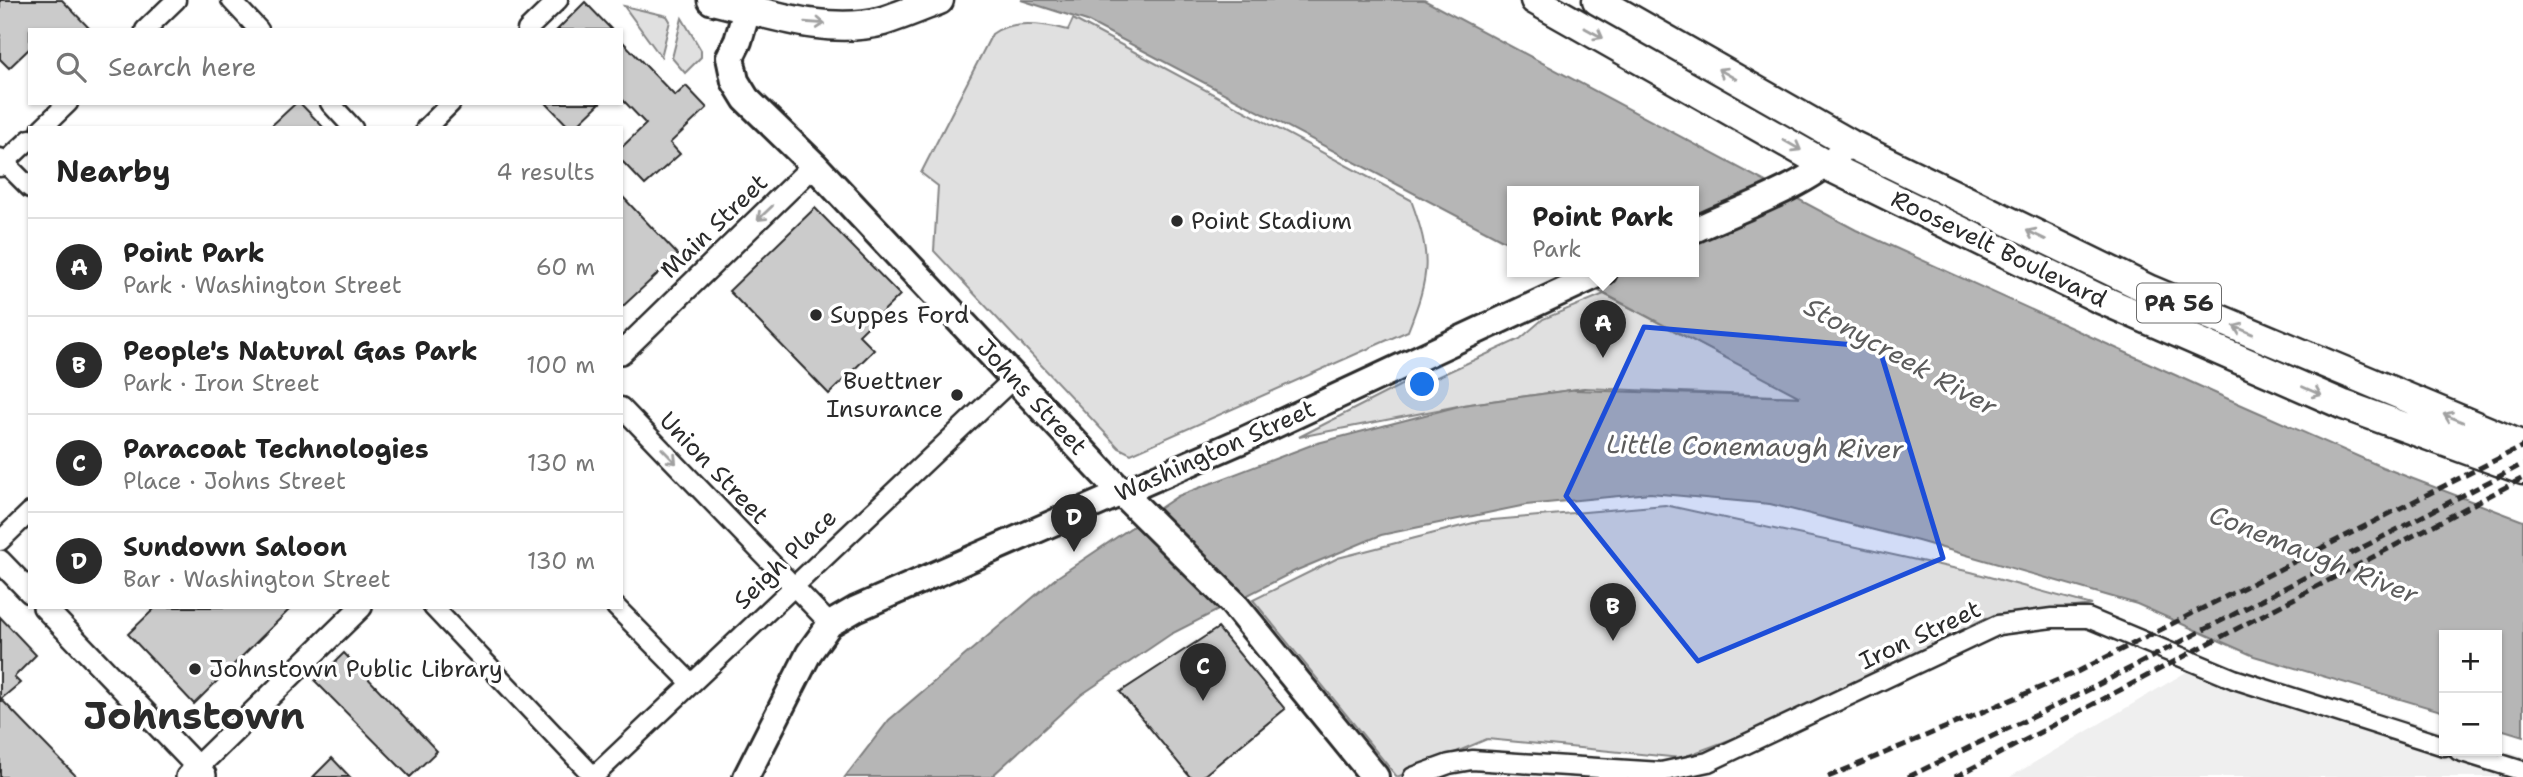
<!DOCTYPE html>
<html lang="en">
<head>
<meta charset="utf-8">
<style>
  :root { --surface:#fff; --page:#f2f2f2; --text:#222; --muted:#767676; --line:#e0e0e0; --accent:#2b2b2b }
  body { margin:0; font-family:"Shantell Sans",sans-serif; background:var(--page); color:var(--text) }
  .controls { position:absolute; right:21px; bottom:21px; display:grid; overflow:hidden; border-radius:0px; box-shadow:0 2px 5px #0004 }
  .controls button { width:63px; height:63px; display:grid; place-items:center; padding:0; border:0; border-bottom:2px solid var(--line); background:var(--surface); color:var(--text); font:35px sans-serif }
  .you { position:absolute; left:1423px; top:385px; width:24px; height:24px; margin:-18px; border:5px solid #fff; border-radius:50%; background:#1a73e8; box-shadow:0 0 0 10px #1a73e833 }
  .badge { display:grid; place-items:center; width:46px; height:46px; border-radius:50%; background:var(--accent); color:#fff; font-size:23px; font-weight:700 }
  .pin { position:absolute; translate:-50% -58px; filter:drop-shadow(0 2px 4px #0008) }
  .pin::after { content:''; position:absolute; top:37px; width:24px; height:21px; background:inherit; clip-path:polygon(0 0,100% 0,50% 100%) }
  .popup { position:absolute; left:1507px; top:186px; width:192px; height:91px; box-sizing:border-box; display:grid; place-content:center; border-radius:0px; background:var(--surface); filter:drop-shadow(0 2px 5px #0005); font-size:23px; white-space:nowrap; color:var(--muted) }
  .popup b { font-size:26px; color:var(--text) }
  .popup::after { content:''; position:absolute; left:50%; top:100%; margin-left:-14px; border:14px solid transparent; border-top-color:var(--surface) }
  .list { margin:0; padding:0; list-style:none }
  h2 { display:flex; justify-content:space-between; align-items:center; height:91px; margin:0; padding:0 28px; font-size:30px }
  h2 small { font-size:23px; font-weight:400; color:var(--muted) }
  .list li { display:grid; grid-template-columns:46px 1fr auto; gap:21px; align-items:center; box-sizing:border-box; height:98px; padding:0 28px; border-top:2px solid var(--line) }
  .list b { display:block; font-size:26px; white-space:nowrap }
  .list p { margin:0; font-size:23px; white-space:nowrap; color:var(--muted) }
  .list em { font-size:23px; font-style:normal; color:var(--muted) }
  .icon { flex:none; width:38px; height:38px; fill:none; stroke:currentColor; stroke-width:2; stroke-linecap:round; stroke-linejoin:round }
  .map { position:relative; flex:none; width:2523px; height:777px; overflow:hidden }
  .search { position:absolute; background:var(--surface); box-shadow:0 2px 5px #0004; left:28px; top:28px; width:595px; height:77px; display:flex; align-items:center; gap:18px; box-sizing:border-box; padding:0 24px; border-radius:0px; color:var(--muted); font-size:26px }
  .panel { position:absolute; background:var(--surface); box-shadow:0 2px 5px #0004; left:28px; top:126px; width:595px; height:483px; border-radius:0px }
  .map>svg:first-child { display:block }
  .built { fill:#efefef }
  .green { fill:#e0e0e0; stroke:#868686; stroke-width:2 }
  .water { fill:#b6b6b6; stroke:#7e7e7e; stroke-width:2 }
  .building { fill:#cbcbcb; stroke:#2b2b2b; stroke-width:2 }
  .lines { fill:none; stroke-linecap:round; stroke-linejoin:round }
  .minor-casing { stroke:#2b2b2b; stroke-width:23 }
  .tertiary-casing { stroke:#2b2b2b; stroke-width:26 }
  .secondary-casing { stroke:#2b2b2b; stroke-width:30 }
  .primary-casing { stroke:#2b2b2b; stroke-width:32 }
  .trunk-casing { stroke:#2b2b2b; stroke-width:33 }
  .minor { stroke:#fff; stroke-width:18 }
  .tertiary { stroke:#fff; stroke-width:21 }
  .secondary { stroke:#fff; stroke-width:24 }
  .primary { stroke:#fff; stroke-width:26 }
  .trunk { stroke:#fff; stroke-width:28 }
  .rail { stroke:#2b2b2b; stroke-width:5; stroke-dasharray:10 5; stroke-linecap:butt }
  .oneway { stroke:#a0a0a0 }
  .marked { fill:#1d4ed8; fill-opacity:0.2; stroke:#1d4ed8; stroke-width:5; stroke-linejoin:round }
  .poi-dot { fill:#2b2b2b; stroke:#fff; stroke-width:2.5 }
  .labels { text-anchor:middle; dominant-baseline:central; stroke-width:7; stroke-linejoin:round; paint-order:stroke }
  .shield { fill:#fff; stroke:#6b6b6b; stroke-width:2 }
  .shield-label { font-size:23px; font-weight:bold; fill:#2b2b2b }
  .poi-label { font-size:24px; fill:#2b2b2b; stroke:#fff; text-anchor:start }
  .street-label { font-size:24px; fill:#2b2b2b; stroke:#fff }
  .water-label { font-size:26px; font-style:italic; fill:#5c5c5c; stroke:#fff }
  .town-label { font-size:38px; font-weight:bold; fill:#2b2b2b; stroke:#fff }
</style>
</head>
<body>
<div class="map">
<svg width="2523" height="777" viewBox="0 0 2523 777">
  <rect width="100%" height="100%" fill="#fff"/>
  <filter id="ink" filterUnits="userSpaceOnUse"><feTurbulence type="fractalNoise" baseFrequency=".0143" numOctaves="2"/><feDisplacementMap in="SourceGraphic" scale="14" xChannelSelector="R" yChannelSelector="G"/><feConvolveMatrix kernelMatrix="1 2 1 2 8 2 1 2 1" color-interpolation-filters="sRGB"/></filter>
  <g filter="url(#ink)">
    <path class="built" d="M2208,659L2444,732V751L2497,749L2523,757V777H2010Z"/>
    <path class="green" d="M624,6L667,16L670,21L661,57Z
      M682,18L701,50V57L685,73L672,58Z
      M1073,19L1411,200C1432,257 1430,275 1408,331L1131,454L1119,448L934,251L938,186L921,173L992,34C1012,19 1045,24 1068,30Z
      M1604,294L1802,397L1585,388L1463,405L1299,437L1403,384L1437,377L1520,339L1543,319Z
      M1665,505L1971,572L2092,605L1986,618L1791,717L1681,758L1487,739L1397,777L1253,600L1338,558L1481,521Z"/>
    <path class="water" d="M1021,0H1424L1856,230L2217,394L2382,467L2523,521V736L2497,728V635H2444V712L2254,656L2137,604L1918,541L1770,504L1650,493L1526,505L1381,535L1295,571L1171,634L1081,695L991,777H845L889,720L1056,578L1178,496L1314,444L1463,405L1585,388L1574,390L1800,397L1563,272H1694V192H1512V245L1087,21Z"/>
    <path class="building" d="M0,0H62L91,30H30V48L9,68L0,59Z
      M585,2L612,30H557Z
      M621,40L675,96L686,86L707,108L670,143L680,154L645,185L621,160V148L646,124L621,98Z
      M296,103H300L324,128H269Z
      M546,103H600L574,128H570Z
      M621,195L678,255L621,308Z
      M815,208L900,295L859,335L874,350L829,394L729,291Z
      M156,607H292L194,704L128,634Z
      M0,617L36,655L14,677L20,683L1,699L77,777H0Z
      M1218,628L1285,709L1202,777H1190L1120,692Z
      M344,653L437,751L410,777L315,681Z
      M332,758L350,777H313Z"/>
    <g class="lines">
      <g class="minor-casing">
        <path id="minor" d="M231,0L259,30
          M145,30L176,0
          M527,30L558,0
          M330,103L353,128
          M42,128L68,103
          M426,128L451,103
          M0,158L30,188
          M0,167L30,139
          M621,407L830,624
          M0,541L30,512
          M433,607L594,777
          M616,607L691,683
          M2459,751L2523,771
          M593,777L1014,378
          M1413,777L1449,764L1472,760L1661,772L1708,762L1998,625L2052,618H2088L2234,679L2444,746"/>
      </g>
      <g class="tertiary-casing">
        <path id="tertiary" d="M621,353L814,165
          M0,561L30,592
          M44,607L205,775
          M187,777L361,607"/>
      </g>
      <g class="secondary-casing">
        <path id="secondary" d="M1694,230C1737,210 1807,186 1839,154
          M746,777L809,653L830,624L856,609L1243,440L1604,272"/>
      </g>
      <g class="primary-casing">
        <path id="primary" d="M750,0L738,41L730,57L735,81L746,99L814,165L1121,492L1233,603L1375,777"/>
      </g>
      <g class="trunk-casing">
        <path id="trunk" d="M712,0C767,13 827,36 883,21C902,15 921,7 939,0
          M1535,0L1828,166L2096,297L2344,405L2523,470
          M1597,0L1850,144L2150,290L2523,446"/>
      </g>
      <use href="#minor" class="minor"/>
      <use href="#tertiary" class="tertiary"/>
      <use href="#secondary" class="secondary"/>
      <use href="#primary" class="primary"/>
      <use href="#trunk" class="trunk"/>
      <path class="rail" d="M1828,777L2077,672L2523,446
        M1908,777L2088,690L2523,464
        M1955,777L2523,478"/>
    </g>
    <defs><path id="oneway-shaft" d="M-6 0H5M1.5-3L5.5 0L1.5 3" fill="none" stroke-width="1.6" stroke-linecap="round" stroke-linejoin="round" transform="scale(1.75)"/></defs>
    <g class="oneway">
      <use href="#oneway-shaft" transform="translate(815 23) rotate(4)"/>
      <use href="#oneway-shaft" transform="translate(1594 33) rotate(29)"/>
      <use href="#oneway-shaft" transform="translate(1727 74) rotate(-150)"/>
      <use href="#oneway-shaft" transform="translate(1792 145) rotate(30)"/>
      <use href="#oneway-shaft" transform="translate(765 213) rotate(136)"/>
      <use href="#oneway-shaft" transform="translate(2036 235) rotate(-154)"/>
      <use href="#oneway-shaft" transform="translate(2243 330) rotate(-157)"/>
      <use href="#oneway-shaft" transform="translate(2312 391) rotate(24)"/>
      <use href="#oneway-shaft" transform="translate(2453 418) rotate(-158)"/>
      <use href="#oneway-shaft" transform="translate(669 456) rotate(46)"/>
    </g>
  </g>
  <path class="marked" d="M1644,327L1879,347L1943,558L1698,661L1566,496Z"/>
  <g class="poi-dot">
    <circle cx="1177" cy="221" r="7"/>
    <circle cx="816" cy="315" r="7"/>
    <circle cx="957" cy="395" r="7"/>
    <circle cx="195" cy="669" r="7"/>
  </g>
  <g class="labels">
    <rect class="shield" x="2137" y="283.5" width="84" height="39" rx="5"/>
    <g class="shield-label">
      <text x="2179" y="303">PA 56</text>
    </g>
    <g class="poi-label">
      <text x="1191" y="221">Point Stadium</text>
      <text x="830" y="315">Suppes Ford</text>
      <text x="943" y="381" text-anchor="end">Buettner<tspan x="943" dy="28">Insurance</tspan></text>
      <text x="209" y="669">Johnstown Public Library</text>
    </g>
    <g class="street-label">
      <text transform="translate(714 226) rotate(-44)">Main Street</text>
      <text transform="translate(1999 249) rotate(26)">Roosevelt Boulevard</text>
      <text transform="translate(1032 397) rotate(47)">Johns Street</text>
      <text transform="translate(1215 451) rotate(-24)">Washington Street</text>
      <text transform="translate(714 468) rotate(46)">Union Street</text>
      <text transform="translate(785 559) rotate(-44)">Seigh Place</text>
      <text transform="translate(1920 635) rotate(-25)">Iron Street</text>
    </g>
    <g class="water-label">
      <text transform="translate(1901 356) rotate(29)">Stonycreek River</text>
      <text transform="translate(1755 446) rotate(1)">Little Conemaugh River</text>
      <text transform="translate(2314 554) rotate(22)">Conemaugh River</text>
    </g>
    <g class="town-label">
      <text x="194" y="715">Johnstown</text>
    </g>
  </g>
</svg>
<div class="controls">
<button>+</button>
<button>−</button>
</div>
<div class="you"></div>
<div class="pin badge" style="left:1603px;top:358px">A</div>
<div class="popup"><b>Point Park</b>Park</div>
<div class="pin badge" style="left:1613px;top:641px">B</div>
<div class="pin badge" style="left:1203px;top:701px">C</div>
<div class="pin badge" style="left:1074px;top:552px">D</div>
<div class="search"><svg class="icon" aria-label="search" viewBox="0 0 24 24"><circle cx="10" cy="10" r="6"/><path d="M15 15l6 6"/></svg>Search here</div>
<section class="panel">
<h2>Nearby<small>4 results</small></h2>
<ul class="list">
<li><span class="badge">A</span><div><b>Point Park</b><p>Park · Washington Street</p></div><em>60 m</em></li>
<li><span class="badge">B</span><div><b>People's Natural Gas Park</b><p>Park · Iron Street</p></div><em>100 m</em></li>
<li><span class="badge">C</span><div><b>Paracoat Technologies</b><p>Place · Johns Street</p></div><em>130 m</em></li>
<li><span class="badge">D</span><div><b>Sundown Saloon</b><p>Bar · Washington Street</p></div><em>130 m</em></li>
</ul>
</section>
</div>
</body>
</html>
